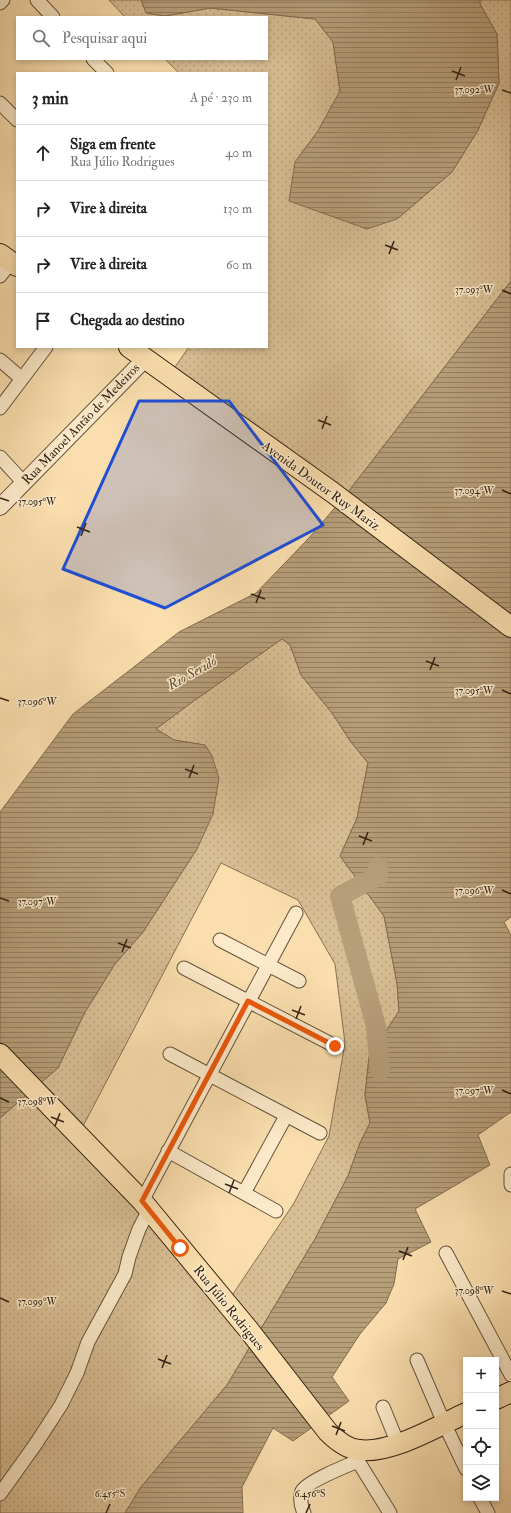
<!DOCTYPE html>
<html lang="pt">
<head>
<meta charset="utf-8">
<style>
  :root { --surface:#fff; --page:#f6f6f6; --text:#222; --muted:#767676; --line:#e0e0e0 }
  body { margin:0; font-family:"IM FELL Double Pica",serif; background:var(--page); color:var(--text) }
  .controls { position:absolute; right:12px; bottom:12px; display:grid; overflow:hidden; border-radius:0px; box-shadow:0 2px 6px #0003 }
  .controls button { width:36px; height:36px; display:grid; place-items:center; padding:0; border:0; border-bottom:1px solid var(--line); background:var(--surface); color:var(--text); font:20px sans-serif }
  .stop { position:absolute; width:12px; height:12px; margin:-9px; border:3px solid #ea580c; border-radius:50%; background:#fff }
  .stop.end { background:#ea580c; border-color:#fff; box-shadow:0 1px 4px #0008 }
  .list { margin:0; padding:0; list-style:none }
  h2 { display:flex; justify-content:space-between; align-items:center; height:52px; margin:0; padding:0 16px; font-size:17px }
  h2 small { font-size:13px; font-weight:400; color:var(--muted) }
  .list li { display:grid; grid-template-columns:26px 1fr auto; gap:12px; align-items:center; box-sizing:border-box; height:56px; padding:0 16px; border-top:1px solid var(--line) }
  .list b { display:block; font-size:15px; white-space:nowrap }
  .list p { margin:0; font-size:13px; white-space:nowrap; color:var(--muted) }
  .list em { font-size:13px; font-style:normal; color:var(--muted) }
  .icon { flex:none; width:22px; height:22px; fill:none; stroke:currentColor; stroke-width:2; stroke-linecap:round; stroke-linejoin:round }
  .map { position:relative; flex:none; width:511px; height:1513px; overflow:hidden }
  .search { position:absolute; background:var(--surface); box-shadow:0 2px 6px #0003; left:16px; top:16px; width:252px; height:44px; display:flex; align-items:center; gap:10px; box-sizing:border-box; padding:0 14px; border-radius:0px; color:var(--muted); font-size:15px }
  .panel { position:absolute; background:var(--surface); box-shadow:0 2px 6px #0003; left:16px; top:72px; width:252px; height:276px; border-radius:0px }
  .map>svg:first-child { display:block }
  .green { fill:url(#green-dots); stroke:#867054; fill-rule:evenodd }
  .water { fill:url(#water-rules); stroke:#826d50 }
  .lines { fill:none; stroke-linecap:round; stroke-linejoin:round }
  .river { stroke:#b69e79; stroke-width:20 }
  .minor-casing { stroke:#65523a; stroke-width:15 }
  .tertiary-casing { stroke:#65523a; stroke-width:18 }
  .primary-casing { stroke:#332313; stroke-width:22 }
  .minor { stroke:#fceaca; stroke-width:13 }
  .tertiary { stroke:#fceaca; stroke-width:16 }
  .primary { stroke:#fadeae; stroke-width:20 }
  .route { stroke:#ea580c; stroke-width:5 }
  .marked { fill:#1d4ed8; fill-opacity:0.2; stroke:#1d4ed8; stroke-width:3; stroke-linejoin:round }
  .ticks { fill:none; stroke:#332313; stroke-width:1.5 }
  .labels { text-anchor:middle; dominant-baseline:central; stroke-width:3; stroke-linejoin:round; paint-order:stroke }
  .street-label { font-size:13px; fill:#332313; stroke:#fceaca }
  .water-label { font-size:14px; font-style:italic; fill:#614e37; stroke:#fceaca }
  .ticks-label { font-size:10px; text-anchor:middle; fill:#332313; stroke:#fceaca; stroke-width:3; stroke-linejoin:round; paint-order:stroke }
</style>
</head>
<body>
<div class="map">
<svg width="511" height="1513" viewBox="0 0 511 1513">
  <defs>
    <pattern id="green-dots" width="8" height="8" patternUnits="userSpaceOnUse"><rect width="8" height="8" fill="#d8be94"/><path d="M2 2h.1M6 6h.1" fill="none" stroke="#baa37f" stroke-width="1.8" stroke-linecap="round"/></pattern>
    <pattern id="water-rules" width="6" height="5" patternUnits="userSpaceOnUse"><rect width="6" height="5" fill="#b69e79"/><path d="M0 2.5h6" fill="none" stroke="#958062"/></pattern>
  </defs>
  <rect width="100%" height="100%" fill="#fadeae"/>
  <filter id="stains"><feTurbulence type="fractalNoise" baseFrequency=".005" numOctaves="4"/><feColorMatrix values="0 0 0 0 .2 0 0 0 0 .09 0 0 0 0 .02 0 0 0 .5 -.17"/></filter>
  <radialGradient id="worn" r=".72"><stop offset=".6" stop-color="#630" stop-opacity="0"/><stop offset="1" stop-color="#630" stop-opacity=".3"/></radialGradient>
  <path class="green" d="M109,0H141L147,13L165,16L210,8L315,19L333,42L340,91L318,131L295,162L397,219L452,172L478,130L499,83L497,34L480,4V0H511V281L345,496L175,367L189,347H267V73H179L165,59H267V17H125Z
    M282,639L290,645L301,675L332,713L351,742L368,763L357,818L340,856L384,916L397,983L399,1011L369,1057L365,1095L370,1123L360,1143L348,1176L315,1239L227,1385L141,1487L125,1513H0V1118L58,1068L85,1012L115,964L143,932L197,849L212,756L205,745L174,740L156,729L195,700ZM221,863L298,900L335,964L345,1043L329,1136L294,1203L231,1297L81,1130Z"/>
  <path class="water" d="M141,0H480V4L497,34L499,83L478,130L452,172L397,219L367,229L289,201L295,162L318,131L340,91L333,42L315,19L210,8L165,16L146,13Z
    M511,281V917L504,922L511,935V1112L478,1135L490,1165L415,1209L431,1242L398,1259L394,1284L386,1303L360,1334L332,1377L349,1401L293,1441L273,1428L242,1487L243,1513H125L141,1487L227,1385L315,1239L348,1176L360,1143L370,1123L365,1095L369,1057L399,1011L397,983L384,916L340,856L357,818L368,763L351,742L332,713L301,675L290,645L282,639L195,700L156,729L174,740L205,745L212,756L219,778L213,814L197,849L143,932L115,964L85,1012L58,1068L0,1118V812L73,714L179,632L256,593L308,539L345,496Z"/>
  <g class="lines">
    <path class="river" d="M378,867V876L340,896L376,1026L380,1070"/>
    <g class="minor-casing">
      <path id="minor" d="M37,0L53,17
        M0,3L3,0
        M93,59L107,73
        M0,103L17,120
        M0,276L11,262
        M0,360L22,379
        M0,408L46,347
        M0,457L24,483
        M220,940L299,981
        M184,968L335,1046
        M170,1054L320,1133
        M168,1151L276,1211
        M511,1174V1185
        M244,1193L286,1116
        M142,1201L296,913
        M446,1253L511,1375
        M417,1360L444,1423L466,1469
        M383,1407L398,1444
        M353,1453L390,1513
        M0,1494L35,1445L61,1405L77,1373L88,1342L125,1274L129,1257L139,1229L149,1210
        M480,1498L488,1513
        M304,1513C301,1506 299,1499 302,1491C308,1481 346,1466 358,1461"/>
    </g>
    <g class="tertiary-casing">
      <path id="tertiary" d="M0,507L145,359"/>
    </g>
    <g class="primary-casing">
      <path id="primary" d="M0,254L17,266
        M129,347L332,492L511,627
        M0,1054L142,1201L248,1329L328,1432C336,1440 347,1449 359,1450C391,1454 438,1426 466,1413
        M496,1399L511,1392"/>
    </g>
    <use href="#minor" class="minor"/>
    <use href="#tertiary" class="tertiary"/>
    <use href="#primary" class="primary"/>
  </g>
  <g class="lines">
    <path class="route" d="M180,1248L142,1201L248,1001L335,1046"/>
  </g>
  <path class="marked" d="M139,401H229L323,525L165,608L63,569Z"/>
  <path class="ticks" d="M452,71L465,76M456,80L461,67M502,90L511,93M385,245L398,250M389,254L394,241M502,290L511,294M318,420L331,425M322,429L327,416M502,490L511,494M0,498L9,501M77,527L90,532M81,536L86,523M251,594L265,599M256,603L261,590M426,661L439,666M430,670L435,657M502,690L511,694M0,698L9,701M185,769L198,774M189,778L194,765M359,836L372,841M363,845L368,832M502,890L511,894M0,898L9,901M118,943L131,948M122,952L127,939M292,1010L305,1015M296,1019L301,1006M502,1090L511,1094M0,1098L9,1102M51,1117L64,1122M55,1126L60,1113M225,1184L238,1189M229,1193L234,1180M399,1251L412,1256M403,1260L408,1247M502,1291L511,1294M0,1298L9,1302M158,1359L171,1364M162,1368L167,1355M332,1426L345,1431M336,1435L341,1422M106,1513L110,1504M306,1513L310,1504"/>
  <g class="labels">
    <g class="street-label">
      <text transform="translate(81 424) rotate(-46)">Rua Manoel Antão de Medeiros</text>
      <text transform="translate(321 486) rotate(36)">Avenida Doutor Ruy Mariz</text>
      <text transform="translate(229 1308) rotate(51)">Rua Júlio Rodrigues</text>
    </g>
    <g class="water-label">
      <text transform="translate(192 673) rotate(-29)">Rio Seridó</text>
    </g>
  </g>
  <g class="ticks-label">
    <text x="474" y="93">37.092°W</text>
    <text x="474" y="293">37.093°W</text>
    <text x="474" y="494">37.094°W</text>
    <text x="37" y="505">37.095°W</text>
    <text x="474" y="694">37.095°W</text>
    <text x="37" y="705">37.096°W</text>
    <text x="474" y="894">37.096°W</text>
    <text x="37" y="905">37.097°W</text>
    <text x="474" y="1094">37.097°W</text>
    <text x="37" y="1105">37.098°W</text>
    <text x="474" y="1294">37.098°W</text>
    <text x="37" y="1305">37.099°W</text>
    <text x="110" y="1497">6.455°S</text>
    <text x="310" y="1497">6.456°S</text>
  </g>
  <rect width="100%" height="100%" filter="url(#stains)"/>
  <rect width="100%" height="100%" fill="url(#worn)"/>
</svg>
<div class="controls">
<button>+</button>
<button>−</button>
<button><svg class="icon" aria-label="locate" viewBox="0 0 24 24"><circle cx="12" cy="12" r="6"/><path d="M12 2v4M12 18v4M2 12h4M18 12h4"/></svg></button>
<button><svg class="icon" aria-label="layers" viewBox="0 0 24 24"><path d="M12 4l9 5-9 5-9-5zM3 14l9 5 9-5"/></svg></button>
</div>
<div class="stop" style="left:180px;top:1248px"></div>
<div class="stop end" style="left:335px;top:1046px"></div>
<div class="search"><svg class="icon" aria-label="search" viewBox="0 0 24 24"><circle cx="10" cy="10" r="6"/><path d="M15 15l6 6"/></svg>Pesquisar aqui</div>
<section class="panel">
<h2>3 min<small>A pé · 230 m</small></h2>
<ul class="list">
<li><svg class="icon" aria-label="ahead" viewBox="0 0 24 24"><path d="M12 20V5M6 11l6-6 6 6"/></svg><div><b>Siga em frente</b><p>Rua Júlio Rodrigues</p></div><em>40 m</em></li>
<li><svg class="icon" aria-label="right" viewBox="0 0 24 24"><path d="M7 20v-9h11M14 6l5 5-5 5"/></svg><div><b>Vire à direita</b></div><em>130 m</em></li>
<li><svg class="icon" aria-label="right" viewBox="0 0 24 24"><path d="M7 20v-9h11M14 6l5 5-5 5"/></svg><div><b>Vire à direita</b></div><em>60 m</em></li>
<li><svg class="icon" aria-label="arrive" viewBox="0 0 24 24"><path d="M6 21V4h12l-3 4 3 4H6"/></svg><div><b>Chegada ao destino</b></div></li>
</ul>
</section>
</div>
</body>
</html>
